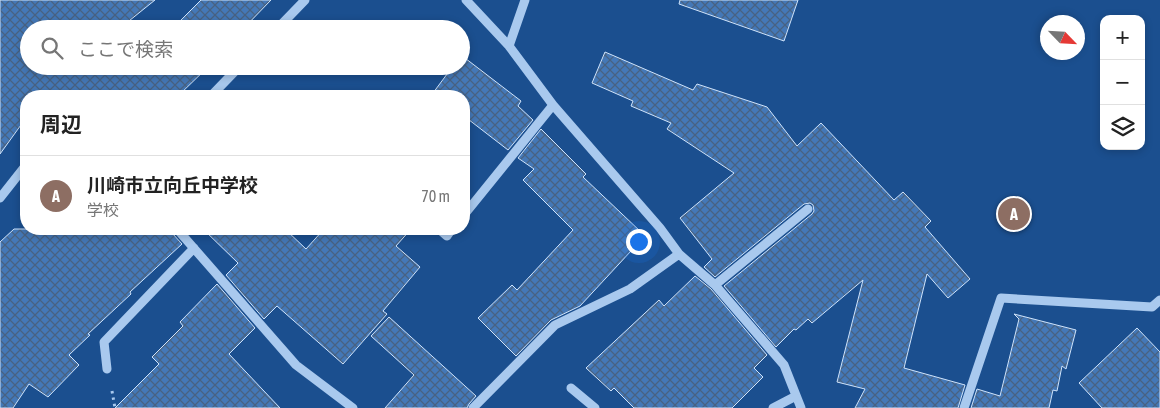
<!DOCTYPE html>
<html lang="ja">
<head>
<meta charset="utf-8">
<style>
  :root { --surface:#fff; --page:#f2f2f2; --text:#222; --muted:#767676; --line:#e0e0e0; --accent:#0f766e }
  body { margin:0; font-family:"Asap Condensed","Noto Sans JP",sans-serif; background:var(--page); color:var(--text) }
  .controls { position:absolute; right:15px; top:15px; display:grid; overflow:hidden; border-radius:10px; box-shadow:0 2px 8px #0003 }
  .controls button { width:45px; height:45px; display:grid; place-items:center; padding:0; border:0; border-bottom:1px solid var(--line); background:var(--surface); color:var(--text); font:25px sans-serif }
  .compass { position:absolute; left:1040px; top:15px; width:45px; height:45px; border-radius:50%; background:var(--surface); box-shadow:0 2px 8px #0003; rotate:115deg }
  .you { position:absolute; left:638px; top:241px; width:18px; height:18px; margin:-12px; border:4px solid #fff; border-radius:50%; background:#1a73e8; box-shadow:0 0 0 8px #1a73e833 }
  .badge { display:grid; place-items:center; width:32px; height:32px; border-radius:50%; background:var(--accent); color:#fff; font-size:16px; font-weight:700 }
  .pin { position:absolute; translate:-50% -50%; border:2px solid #fff; box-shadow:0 1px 5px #0006 }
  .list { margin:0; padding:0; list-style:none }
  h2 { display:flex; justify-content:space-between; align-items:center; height:65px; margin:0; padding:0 20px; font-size:21px }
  h2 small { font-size:16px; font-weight:400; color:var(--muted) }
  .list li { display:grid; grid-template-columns:32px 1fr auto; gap:15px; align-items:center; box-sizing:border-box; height:80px; padding:0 20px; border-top:1px solid var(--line) }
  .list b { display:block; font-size:19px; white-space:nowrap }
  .list p { margin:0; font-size:16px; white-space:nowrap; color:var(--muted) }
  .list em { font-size:16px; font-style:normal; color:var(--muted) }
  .icon { flex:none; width:28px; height:28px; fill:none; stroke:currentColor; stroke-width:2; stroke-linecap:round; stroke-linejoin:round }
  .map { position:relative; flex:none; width:1160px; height:408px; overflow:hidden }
  .search { position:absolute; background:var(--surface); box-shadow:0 2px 8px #0003; left:20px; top:20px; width:450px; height:55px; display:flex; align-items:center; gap:12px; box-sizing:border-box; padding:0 18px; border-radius:28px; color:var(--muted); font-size:19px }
  .panel { position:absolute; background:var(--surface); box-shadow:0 2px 8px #0003; left:20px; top:90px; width:450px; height:145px; border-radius:20px }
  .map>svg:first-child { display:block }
  .building { fill:url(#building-cross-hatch); stroke:#cfe3fa }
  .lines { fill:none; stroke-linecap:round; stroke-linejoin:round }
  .path { stroke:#a9c9ee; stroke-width:3; stroke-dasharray:2.5 4; stroke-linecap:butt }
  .minor { stroke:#a9c9ee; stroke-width:9 }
</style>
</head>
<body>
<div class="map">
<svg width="1160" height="408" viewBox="0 0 1160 408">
  <defs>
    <pattern id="building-cross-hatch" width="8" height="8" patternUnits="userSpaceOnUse" patternTransform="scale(1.25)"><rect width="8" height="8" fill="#4478b7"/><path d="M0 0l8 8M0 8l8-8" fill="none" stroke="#486282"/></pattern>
  </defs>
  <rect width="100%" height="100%" fill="#1b4f8f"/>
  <path class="building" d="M0,0H155L119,29H29V66H209L178,96H26V118L0,154Z
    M201,0H271L243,29H172Z
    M680,0H798L784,41L679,4Z
    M605,52L693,90L697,84L767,107L797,146L821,123L894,200L903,192L931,221L925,227L970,279L948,298L927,274L904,368L965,385L958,408H855L865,389L837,382L863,280L812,323L808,319L796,330L794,329L776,347L724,286L812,214L814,211L813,205L810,203L804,204L715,277L704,267L712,259L680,218L734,173L667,129L671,123L631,106L633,101L592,83Z
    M461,55L521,101L518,106L533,120L508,150L464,116V96H438L433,93L453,66H461Z
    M541,129L586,174L583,177L641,232L627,247L631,251L580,306L551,320L516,356L478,318L512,285L517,290L573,230L523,180L534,169L518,158Z
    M14,229H171L172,233L182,244L130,292L131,294L88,334L90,335L69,355L79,365L48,397L29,384L13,408H0V242Z
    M203,229H285L306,249L324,229H411L396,246L420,267L383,311L387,314L343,364L277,306L264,319L226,275L238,263Z
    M695,276L711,289L767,355L754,368L763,377L732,408H634L614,388L611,391L586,368L659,300L664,306Z
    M217,284L255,328L229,354L280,408H115L159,364L152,357L183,326L180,322Z
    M1014,314L1076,330L1066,369L1062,366L1057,391L1053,390L1049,408H971L977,389L1000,396L1019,319Z
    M389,317L476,396L469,404L467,408H385L414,375L371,336Z
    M1137,328L1160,352V408H1102L1079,383Z"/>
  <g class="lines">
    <path class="path" d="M112,391L115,408"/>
    <path class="minor" d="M466,0L509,46L553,105L660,228L679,254L715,285L784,365L801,408
      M277,29L305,0
      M509,46L525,0
      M211,96L240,66
      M0,198L26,165
      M464,215L553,105
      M177,229L296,365L353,408
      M439,229L447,236L452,229
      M715,285L808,209
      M107,369L104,342L194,248
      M571,388L595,408
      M473,408L555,325L630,289L679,254
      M773,408L796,396
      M964,408L1001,298L1152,307L1160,300"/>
  </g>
</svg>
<div class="controls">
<button>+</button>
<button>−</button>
<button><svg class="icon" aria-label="layers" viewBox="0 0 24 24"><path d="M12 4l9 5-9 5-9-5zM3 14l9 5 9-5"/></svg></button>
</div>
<svg class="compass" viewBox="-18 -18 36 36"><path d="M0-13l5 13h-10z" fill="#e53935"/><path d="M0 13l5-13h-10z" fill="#767676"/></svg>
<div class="you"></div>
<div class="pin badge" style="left:1014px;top:214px;background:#8d6e63">A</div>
<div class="search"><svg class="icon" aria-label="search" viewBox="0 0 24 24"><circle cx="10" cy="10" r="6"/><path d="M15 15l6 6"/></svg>ここで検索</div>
<section class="panel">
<h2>周辺<small></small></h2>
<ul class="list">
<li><span class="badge" style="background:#8d6e63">A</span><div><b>川崎市立向丘中学校</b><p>学校</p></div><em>70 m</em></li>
</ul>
</section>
</div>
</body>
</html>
